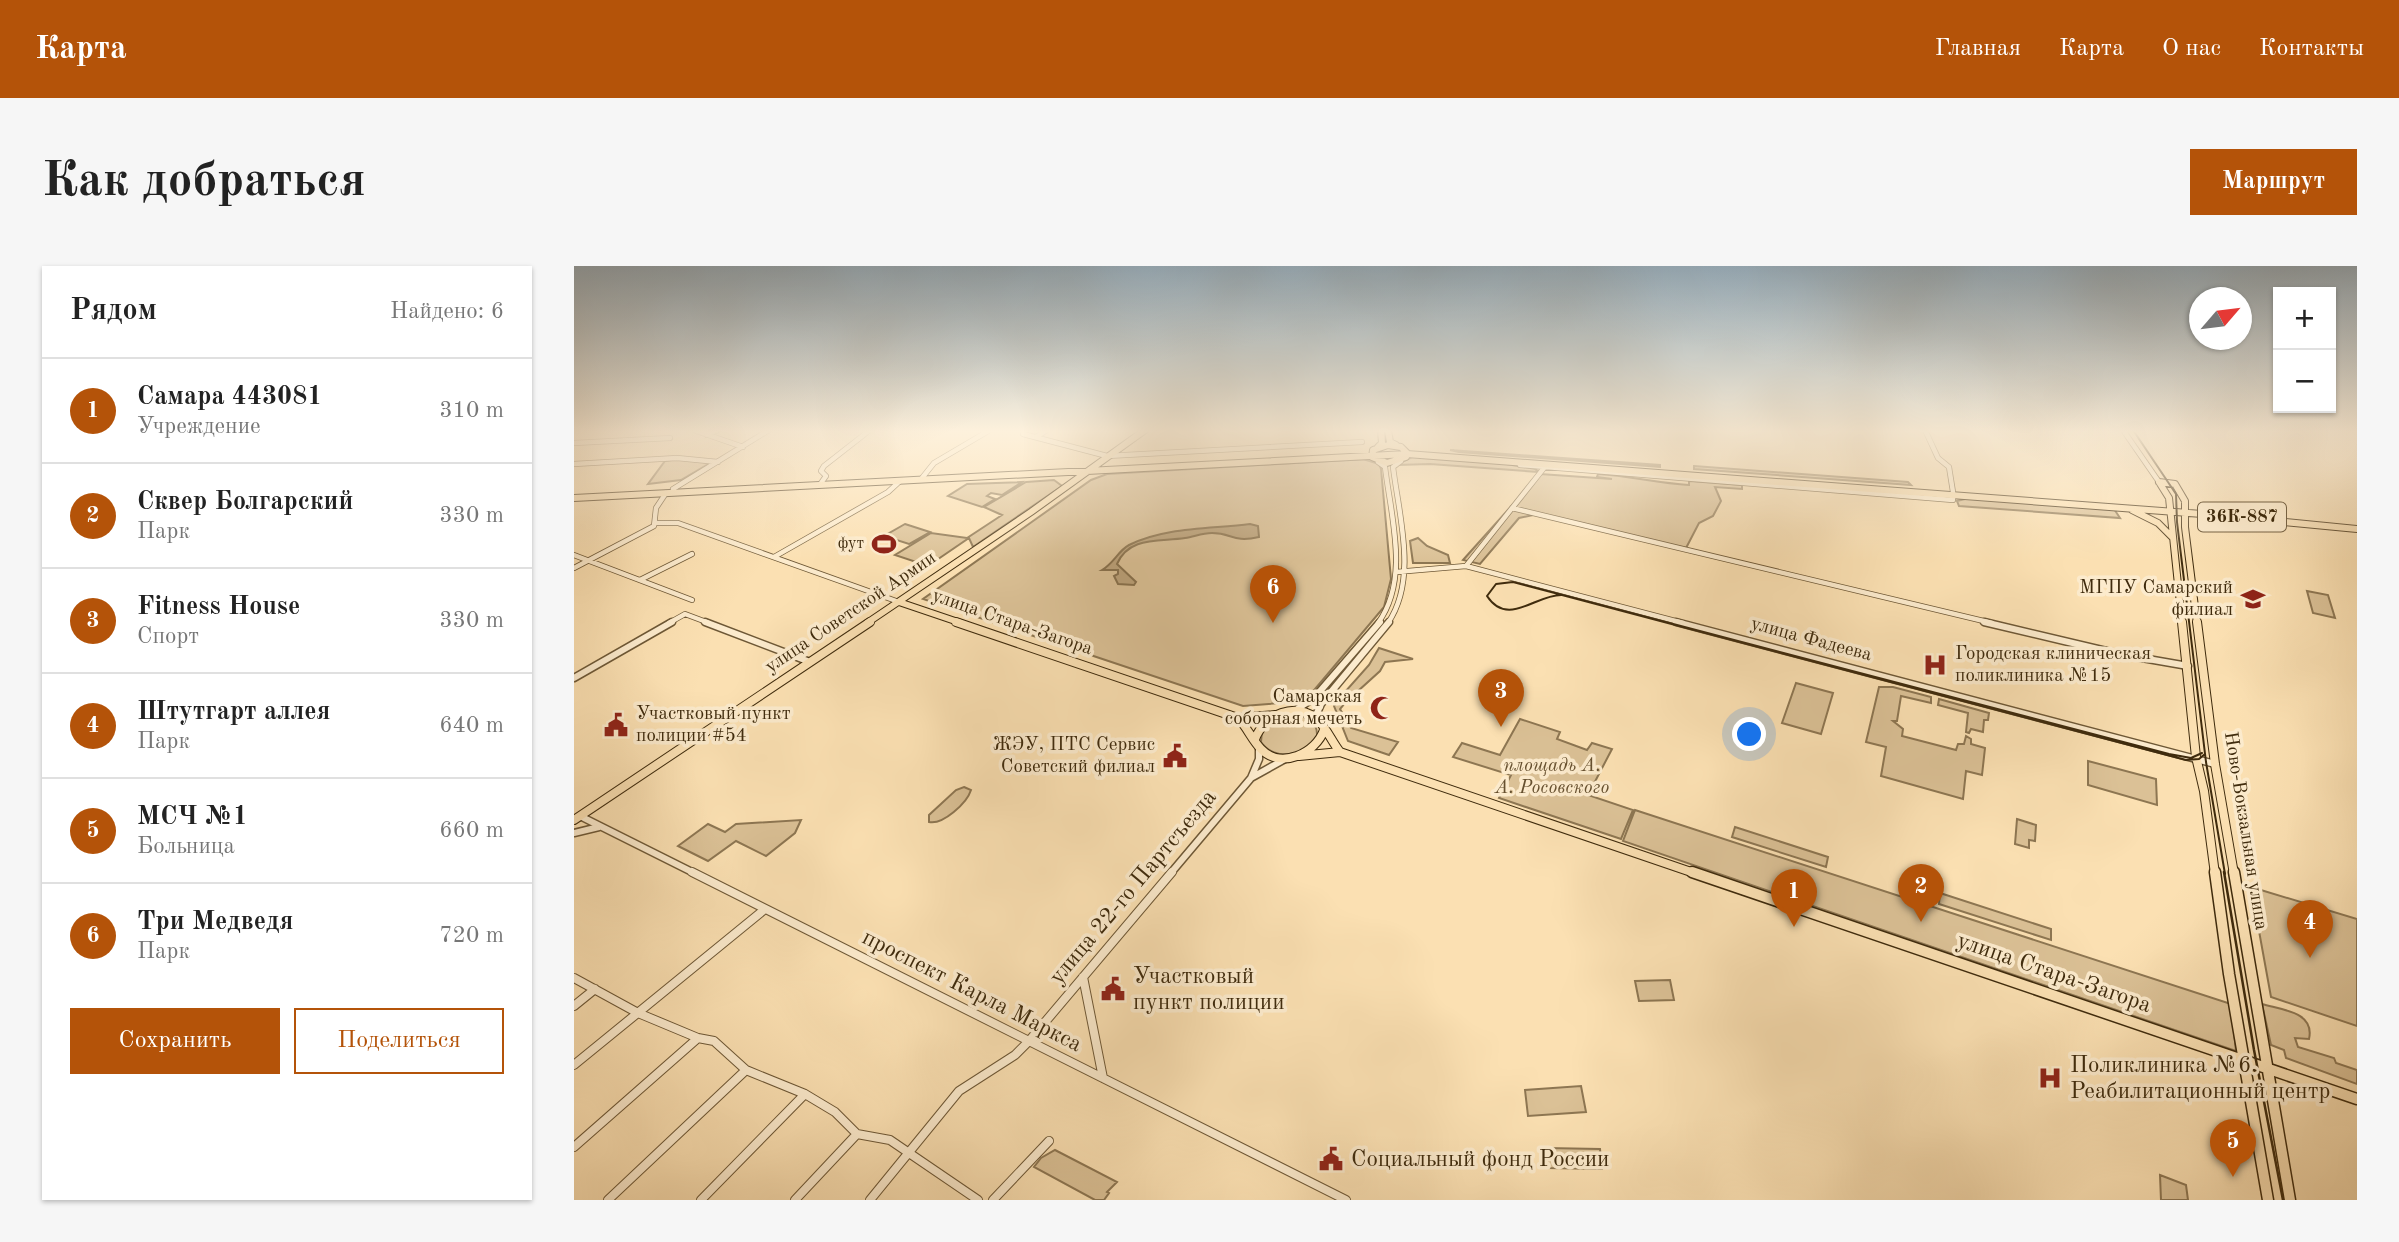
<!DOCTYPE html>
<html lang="ru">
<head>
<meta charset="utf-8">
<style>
  :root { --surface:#fff; --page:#f6f6f6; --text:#222; --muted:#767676; --line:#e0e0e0; --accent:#b45309 }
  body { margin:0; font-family:"Old Standard TT",serif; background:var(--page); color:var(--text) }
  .controls { position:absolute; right:21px; top:21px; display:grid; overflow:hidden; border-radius:0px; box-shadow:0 2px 5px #0004 }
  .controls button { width:63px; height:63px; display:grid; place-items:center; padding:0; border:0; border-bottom:2px solid var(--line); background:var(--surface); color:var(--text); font:35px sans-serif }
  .compass { position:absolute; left:1615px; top:21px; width:63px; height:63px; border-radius:50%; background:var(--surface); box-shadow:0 2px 5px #0004; rotate:62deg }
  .you { position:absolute; left:1176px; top:469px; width:24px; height:24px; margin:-18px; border:5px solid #fff; border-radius:50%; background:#1a73e8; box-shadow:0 0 0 10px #1a73e833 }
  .badge { display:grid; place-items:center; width:46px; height:46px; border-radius:50%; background:var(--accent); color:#fff; font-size:23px; font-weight:700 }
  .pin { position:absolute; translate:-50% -58px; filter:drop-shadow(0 2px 4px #0008) }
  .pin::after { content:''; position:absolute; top:37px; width:24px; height:21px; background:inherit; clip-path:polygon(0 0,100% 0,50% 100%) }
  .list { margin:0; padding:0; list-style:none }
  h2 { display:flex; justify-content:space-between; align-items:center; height:91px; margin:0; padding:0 28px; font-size:30px }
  h2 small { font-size:23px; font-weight:400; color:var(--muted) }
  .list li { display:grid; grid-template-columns:46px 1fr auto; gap:21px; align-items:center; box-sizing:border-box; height:105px; padding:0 28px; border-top:2px solid var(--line) }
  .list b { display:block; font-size:26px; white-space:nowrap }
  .list p { margin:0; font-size:23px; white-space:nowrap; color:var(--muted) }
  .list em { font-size:23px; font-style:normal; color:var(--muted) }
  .actions { display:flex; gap:14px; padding:21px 28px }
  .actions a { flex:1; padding:16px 0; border:2px solid var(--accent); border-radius:0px; text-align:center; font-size:24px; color:var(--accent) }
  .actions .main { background:var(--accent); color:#fff }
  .map { position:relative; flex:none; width:1783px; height:934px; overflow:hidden; border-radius:0px }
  header { display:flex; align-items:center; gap:42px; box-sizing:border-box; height:98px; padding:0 35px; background:var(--accent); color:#fff }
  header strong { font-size:33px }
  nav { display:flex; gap:38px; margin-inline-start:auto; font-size:24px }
  .intro { display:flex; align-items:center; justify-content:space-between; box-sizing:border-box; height:168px; padding:0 42px }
  h1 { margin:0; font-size:49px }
  .button { padding:18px 32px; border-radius:0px; background:var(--accent); color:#fff; font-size:24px; font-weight:700 }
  main { display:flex; gap:42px; padding:0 42px }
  aside { flex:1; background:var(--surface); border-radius:0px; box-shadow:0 2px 5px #0004 }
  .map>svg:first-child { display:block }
  .green { fill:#dbc196; stroke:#8d7652; stroke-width:2 }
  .water { fill:#bba27a; stroke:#89724e; stroke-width:2 }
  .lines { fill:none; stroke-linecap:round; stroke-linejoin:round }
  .minor-far2-casing { stroke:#6e5836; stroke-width:6 }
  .minor-far1-casing { stroke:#6e5836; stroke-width:9 }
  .minor-casing { stroke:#6e5836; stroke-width:10 }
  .major-far2-casing { stroke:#3f2b0d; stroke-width:8 }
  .major-far1-casing { stroke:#3f2b0d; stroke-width:10 }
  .major-casing { stroke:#3f2b0d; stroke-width:13 }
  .minor-far2 { stroke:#fcebcd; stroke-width:4.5 }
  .minor-far1 { stroke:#fcebcd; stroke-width:6 }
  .minor { stroke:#fcebcd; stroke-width:8 }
  .major-far2 { stroke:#fbe0b2; stroke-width:6 }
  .major-far1 { stroke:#fbe0b2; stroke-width:8 }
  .major { stroke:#fbe0b2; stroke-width:10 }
  .tram-far1 { stroke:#3f2b0d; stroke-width:2 }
  .tram { stroke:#3f2b0d; stroke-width:2.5 }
  .labels { text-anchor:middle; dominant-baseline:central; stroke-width:7; stroke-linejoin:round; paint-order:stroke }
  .far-poi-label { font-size:16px; fill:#3f2b0d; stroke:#fcebcd; text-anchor:end }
  .shield { fill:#fcebcd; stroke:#786547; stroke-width:2 }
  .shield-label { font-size:18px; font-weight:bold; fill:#3f2b0d }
  .poi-label { font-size:19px; fill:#3f2b0d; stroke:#fcebcd; text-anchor:end }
  .street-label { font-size:19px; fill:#3f2b0d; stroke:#fcebcd }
  .park-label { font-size:19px; font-style:italic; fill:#66502f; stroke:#fcebcd }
  .near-street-label { font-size:23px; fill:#3f2b0d; stroke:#fcebcd }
  .near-poi-label { font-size:23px; fill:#3f2b0d; stroke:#fcebcd; text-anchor:start }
</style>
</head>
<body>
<header>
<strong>Карта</strong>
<nav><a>Главная</a><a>Карта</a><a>О нас</a><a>Контакты</a></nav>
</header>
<div class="intro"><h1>Как добраться</h1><a class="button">Маршрут</a></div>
<main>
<aside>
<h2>Рядом<small>Найдено: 6</small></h2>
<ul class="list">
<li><span class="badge">1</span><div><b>Самара 443081</b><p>Учреждение</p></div><em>310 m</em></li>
<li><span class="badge">2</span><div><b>Сквер Болгарский</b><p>Парк</p></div><em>330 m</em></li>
<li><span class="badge">3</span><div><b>Fitness House</b><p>Спорт</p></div><em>330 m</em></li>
<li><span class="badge">4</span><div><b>Штутгарт аллея</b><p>Парк</p></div><em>640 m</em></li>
<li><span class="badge">5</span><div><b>МСЧ №1</b><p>Больница</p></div><em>660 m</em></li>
<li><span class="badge">6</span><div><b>Три Медведя</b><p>Парк</p></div><em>720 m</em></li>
</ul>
<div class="actions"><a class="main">Сохранить</a><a>Поделиться</a></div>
</aside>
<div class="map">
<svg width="1783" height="934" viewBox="0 0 1783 934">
  <rect width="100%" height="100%" fill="#fbe0b2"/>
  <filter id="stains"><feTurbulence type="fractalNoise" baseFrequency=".00286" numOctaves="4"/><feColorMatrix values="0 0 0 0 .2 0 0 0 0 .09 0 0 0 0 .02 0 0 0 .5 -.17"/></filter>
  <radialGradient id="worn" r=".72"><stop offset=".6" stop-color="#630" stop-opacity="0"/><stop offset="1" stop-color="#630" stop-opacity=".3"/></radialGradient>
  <path class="green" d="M876,184L1086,199V201L885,186Z
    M840,190L921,196L961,203L965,206L856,198L822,199Z
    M104,193L136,197L107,214L74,218L91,195Z
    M789,193L805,198L807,203L817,313L810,341L731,435L669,440L349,333L517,214L533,208Z
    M1120,200L1334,216L1337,219L1120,203Z
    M966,208L1038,213L1023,211L1024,208C1056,210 1083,217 1115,219V215L1168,219V223L1141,221L1147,235L1139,250L1125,257L1111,284L964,248L945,252L906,298L889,294Z
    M480,214L488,220L399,281L395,272L354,300L321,289L357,267L393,272L428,249L410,241L452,216Z
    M448,216L428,229L417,227L413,230L421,233L408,241L374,230L393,218Z
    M1395,232L1540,243L1546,252L1385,240L1383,235Z
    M331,258L356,266L335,278L310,270Z
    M844,272L853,280L874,289L876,297H839L836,275Z
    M1733,325L1754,329L1761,352L1739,347Z
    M805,382L839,393L811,396L806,405L773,435L767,432L770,427L795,399Z
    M1222,417L1259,427L1247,468L1208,457Z
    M1305,421H1319L1357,431V437L1327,430L1323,455H1319L1329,463L1328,470L1382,484L1384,478H1390L1392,470L1397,473V478L1411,482L1408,509L1392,505L1389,533L1307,510L1312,481L1292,476Z
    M765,433L771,437L766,443L777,462L824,476L815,489L774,475L760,440Z
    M1365,433L1415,447L1414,454H1410L1409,466L1397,463L1395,467L1392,466L1394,447L1364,439Z
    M714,449C729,449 744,453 743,470C732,490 701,496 687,476L688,465L701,453Z
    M946,453L986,466L983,473L1013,484L1018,477L1038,483L1014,529L1059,544L1047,573L925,532L937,509L879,491L888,477L926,489Z
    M1514,495L1582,513L1583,539L1514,519Z
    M390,521L397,524C393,537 369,559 355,556V549L382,524Z
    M1061,544L1657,738L1662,785L1049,575Z
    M1443,553L1462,559L1461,575L1455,574V582L1441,578Z
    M227,554L221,567L192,590L162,575L134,595L104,580L134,558L151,566L162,558Z
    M1161,561L1254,591L1252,601L1158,571Z
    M1677,621L1783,653V760L1697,731Z
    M1366,627L1477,663V674L1365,638Z
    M1096,714L1100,734L1065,735L1061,715Z
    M1688,738C1709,744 1741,746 1735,773L1721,772L1724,781L1760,792L1762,797L1783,804V818L1712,792L1710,784L1697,779Z
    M1007,820L1012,846L954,850L951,824Z
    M972,882L1026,883L1028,903L973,902Z
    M481,884L543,916L533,926L535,927L530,934H521L460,901L467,892Z
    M1586,909L1612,919L1614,934H1587Z"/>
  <path class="water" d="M676,258L684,260L685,271C658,277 659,267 638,267C627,267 620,271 611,272C585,276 555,270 543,298L562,316L560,319L544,318L540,310L544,308V304H528C540,297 544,285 555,279C590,261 637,263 676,258Z"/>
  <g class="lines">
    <g class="minor-far2-casing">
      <path id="minor-far2" d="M120,164L169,181
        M1351,164L1364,192L1375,201L1379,226
        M1549,164L1585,216
        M449,168L533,190L788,176
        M133,169L144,164
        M462,171L473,164
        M0,177L96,172
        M804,196L811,201C817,251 836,313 804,357
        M0,198L103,192L144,196
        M946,199L1379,234V229
        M348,212L360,197L416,164
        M247,217L252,210L247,205L250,200L296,164
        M99,223L195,164
        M938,242L1418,357
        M83,257H104L325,336
        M0,289L118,334
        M200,291L314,226L326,215
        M892,300L970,202
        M0,302L80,260L82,242L92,227
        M822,306L892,300L1109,357
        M66,314L118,288
        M95,357L111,348L135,357
        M814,357C844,313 825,250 819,201L827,195"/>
    </g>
    <g class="minor-far1-casing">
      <path id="minor-far1" d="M131,356L236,396
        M1102,356L1641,498
        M1410,356L1545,388L1614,400
        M0,412L98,356
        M722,444L741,431L806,356
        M744,453L743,447L747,438L815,356
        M677,512L685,493V482
        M6,550L122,608
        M0,567L25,561
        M596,608L677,512L711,493"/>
    </g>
    <g class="minor-casing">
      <path id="minor" d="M118,606L772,934
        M509,711L529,812
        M0,712L64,747L124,772L140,775L172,804L231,828L261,846L283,868L316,874L404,934
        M0,740L21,723
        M0,799L191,643
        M0,881L124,772
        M34,934L172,804
        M127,934L231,828
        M221,934L283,868
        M296,934L385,825L441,789L455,775L598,606
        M419,934L475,875"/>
    </g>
    <g class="major-far2-casing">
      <path id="major-far2" d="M814,164L816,176L822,179
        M814,179L827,181L833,187L832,191L813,197L798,191L799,184Z
        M804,181L808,177L807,164
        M1585,216L1601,218L1611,235V261L1623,357
        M1585,216L1595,232L1608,357
        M0,232L833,188L1628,248L1783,263
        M1558,244L1584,257L1599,272
        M325,336L387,357
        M293,357L457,246L571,164"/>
    </g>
    <g class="major-far1-casing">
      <path id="major-far1" d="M382,356L664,452L701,449
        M1608,356L1622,491L1630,525L1641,608
        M1623,356L1641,498L1660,608
        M664,452C673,461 678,474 687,483C707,504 742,487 750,464
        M681,473C690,449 722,434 744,454C753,463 758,476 766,486
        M725,490L766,486L1123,608
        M0,554L296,356"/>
    </g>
    <g class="major-casing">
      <path id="major" d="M1118,606L1783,833
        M1641,606L1655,708L1694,934
        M1660,606L1716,934"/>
    </g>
    <use href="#minor-far2" class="minor-far2"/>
    <use href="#minor-far1" class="minor-far1"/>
    <use href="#minor" class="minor"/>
    <use href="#major-far2" class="major-far2"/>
    <use href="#major-far1" class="major-far1"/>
    <use href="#major" class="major"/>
    <path class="tram-far1" d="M1559,164L1602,228L1603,256L1632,496L1651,608
      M1628,487L1617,492L1595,488L939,316L922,318L913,330C934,362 962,328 988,329L1612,494L1625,493L1631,488"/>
    <path class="tram" d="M1650,606L1680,784L1709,934"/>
  </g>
  <linearGradient id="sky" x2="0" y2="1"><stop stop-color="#96adbc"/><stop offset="0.56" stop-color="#fdf1dc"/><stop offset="1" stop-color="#fdf1dc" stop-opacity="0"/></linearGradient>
  <rect width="1783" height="295" fill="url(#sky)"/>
  <defs>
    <g id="stadium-bare" transform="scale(1.89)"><path d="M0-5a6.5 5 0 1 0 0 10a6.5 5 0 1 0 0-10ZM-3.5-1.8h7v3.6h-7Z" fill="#8f2418" stroke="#fcebcd" stroke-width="2.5" paint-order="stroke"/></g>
    <g id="university-bare" transform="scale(1.89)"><path d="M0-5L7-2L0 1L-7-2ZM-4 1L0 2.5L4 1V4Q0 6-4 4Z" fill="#8f2418" stroke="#fcebcd" stroke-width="2.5" paint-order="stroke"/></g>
    <g id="hospital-bare" transform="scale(1.89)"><path d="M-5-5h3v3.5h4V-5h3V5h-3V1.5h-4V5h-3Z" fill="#8f2418" stroke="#fcebcd" stroke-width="2.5" paint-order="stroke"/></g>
    <g id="mosque-bare" transform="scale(1.89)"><path d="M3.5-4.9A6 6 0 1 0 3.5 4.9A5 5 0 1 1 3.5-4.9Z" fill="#8f2418" stroke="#fcebcd" stroke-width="2.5" paint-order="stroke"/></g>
    <g id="civic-bare" transform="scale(1.89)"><path d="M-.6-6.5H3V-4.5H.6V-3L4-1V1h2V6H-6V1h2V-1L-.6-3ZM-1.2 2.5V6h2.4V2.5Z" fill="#8f2418" stroke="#fcebcd" stroke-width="2.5" paint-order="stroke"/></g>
  </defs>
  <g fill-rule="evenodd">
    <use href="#stadium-bare" x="310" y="278"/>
    <use href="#university-bare" x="1679" y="333"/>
    <use href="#hospital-bare" x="1361" y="399"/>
    <use href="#mosque-bare" x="808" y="442"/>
    <use href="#civic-bare" x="42" y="459"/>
    <use href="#civic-bare" x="601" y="490"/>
    <use href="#civic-bare" x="539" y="723"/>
    <use href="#hospital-bare" x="1476" y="812"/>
    <use href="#civic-bare" x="757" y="893"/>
  </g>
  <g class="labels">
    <g class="far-poi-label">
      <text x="290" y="278">фут</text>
    </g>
    <rect class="shield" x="1624" y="236.5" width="88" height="29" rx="5"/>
    <g class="shield-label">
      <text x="1668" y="251">36К-887</text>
    </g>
    <g class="poi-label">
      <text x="1659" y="322">МГПУ Самарский<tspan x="1659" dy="22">филиал</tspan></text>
      <text x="1381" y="388" text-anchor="start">Городская клиническая<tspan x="1381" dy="22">поликлиника №15</tspan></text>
      <text x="788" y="431">Самарская<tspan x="788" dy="22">соборная мечеть</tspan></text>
      <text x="62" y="448" text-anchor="start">Участковый пункт<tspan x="62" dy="22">полиции #54</tspan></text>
      <text x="581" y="479">ЖЭУ, ПТС Сервис<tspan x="581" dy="22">Советский филиал</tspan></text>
    </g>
    <g class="street-label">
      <text transform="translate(277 347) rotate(-34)">улица Советской Армии</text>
      <text transform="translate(438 357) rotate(19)">улица Стара-Загора</text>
      <text transform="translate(1237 374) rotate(15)">улица Фадеева</text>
      <text transform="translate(1671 565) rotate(81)">Ново-Вокзальная улица</text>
    </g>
    <g class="park-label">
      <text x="978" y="500">площадь А.<tspan x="978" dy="22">А. Росовского</tspan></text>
    </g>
    <g class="near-street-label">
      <text transform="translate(559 621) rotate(-50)">улица 22-го Партсъезда</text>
      <text transform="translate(1480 707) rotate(19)">улица Стара-Загора</text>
      <text transform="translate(398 725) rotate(27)">проспект Карла Маркса</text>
    </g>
    <g class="near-poi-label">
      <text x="559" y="710">Участковый<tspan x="559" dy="26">пункт полиции</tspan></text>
      <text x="1496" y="799">Поликлиника №6.<tspan x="1496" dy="26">Реабилитационный центр</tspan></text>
      <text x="777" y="893">Социальный фонд России</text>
    </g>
  </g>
  <rect width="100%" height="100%" filter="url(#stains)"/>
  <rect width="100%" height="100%" fill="url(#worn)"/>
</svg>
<div class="controls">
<button>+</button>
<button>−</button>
</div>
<svg class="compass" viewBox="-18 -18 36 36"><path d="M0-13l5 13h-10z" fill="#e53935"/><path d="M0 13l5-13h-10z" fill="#767676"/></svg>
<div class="you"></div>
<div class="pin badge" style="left:1220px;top:661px">1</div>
<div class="pin badge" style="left:1347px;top:656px">2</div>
<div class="pin badge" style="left:927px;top:461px">3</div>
<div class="pin badge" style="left:1736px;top:692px">4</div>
<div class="pin badge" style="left:1659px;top:911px">5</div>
<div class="pin badge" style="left:699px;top:357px">6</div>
</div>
</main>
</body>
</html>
